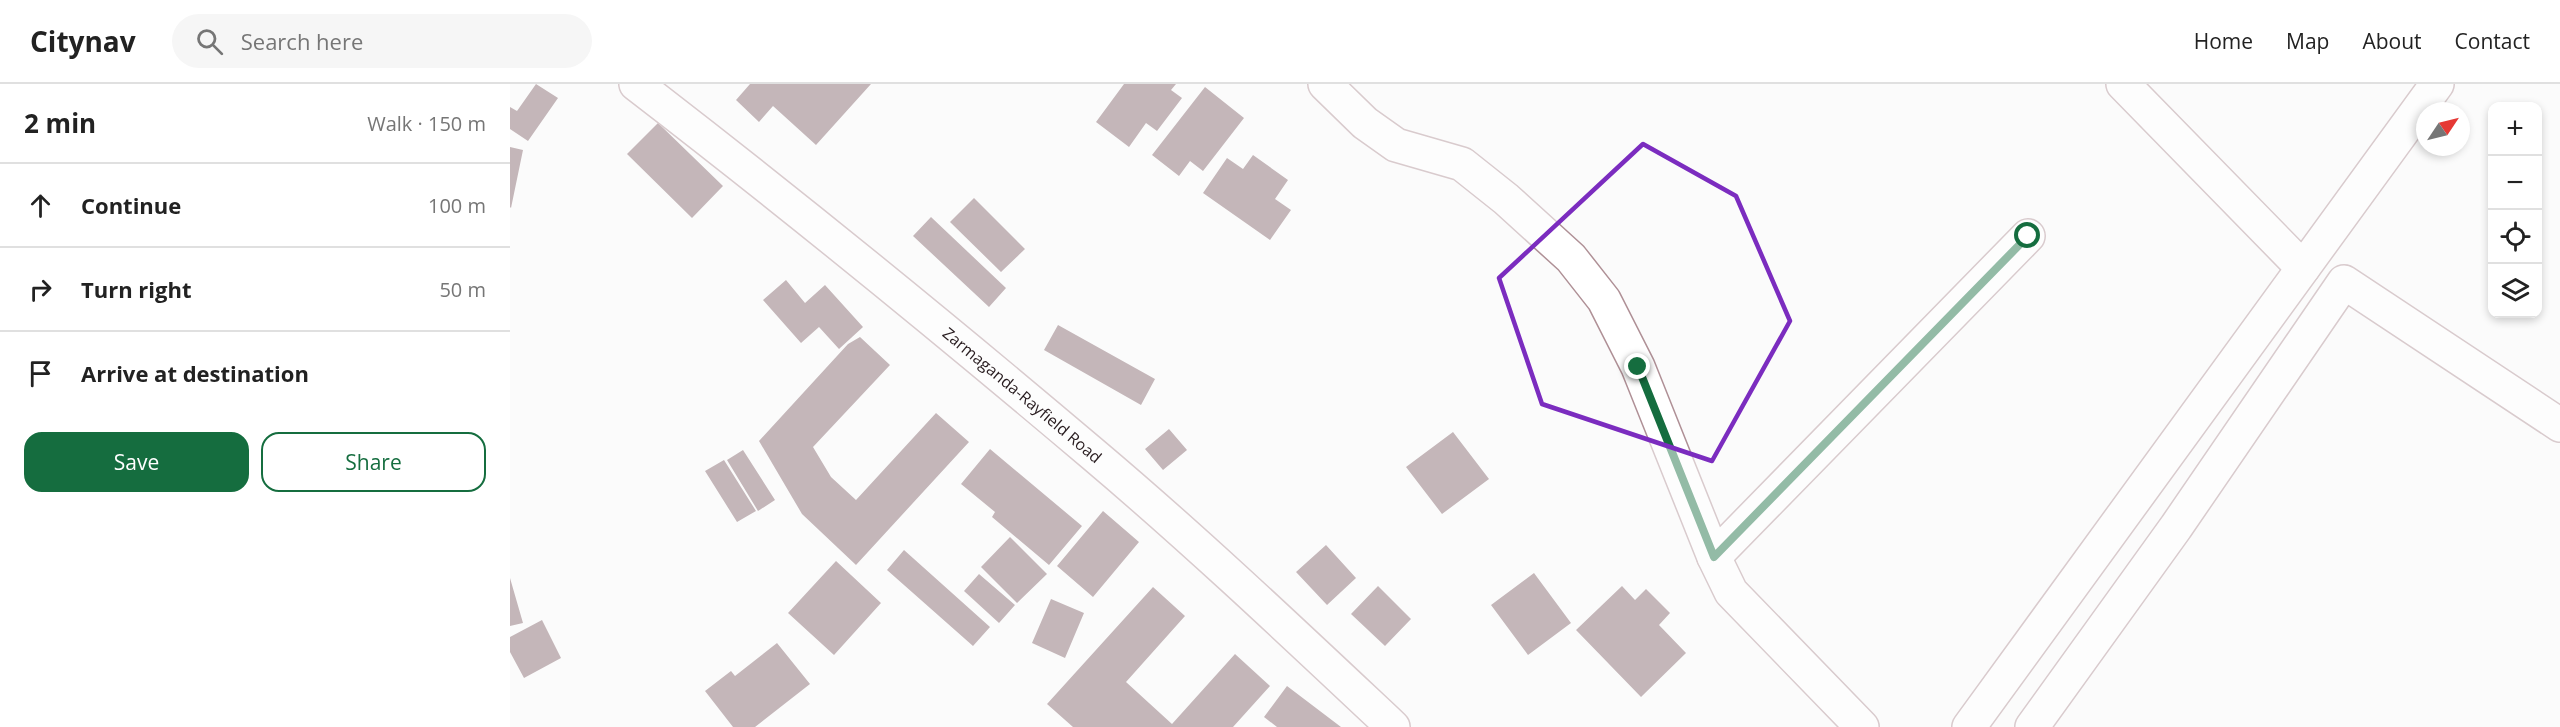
<!DOCTYPE html>
<html lang="en">
<head>
<meta charset="utf-8">
<style>
  :root { --surface:#fff; --page:#f6f6f6; --text:#222; --muted:#767676; --line:#e0e0e0; --accent:#156d3f }
  body { margin:0; font-family:"Open Sans",sans-serif; background:var(--page); color:var(--text) }
  .controls { position:absolute; right:18px; top:18px; display:grid; overflow:hidden; border-radius:12px; box-shadow:0 3px 9px #0003 }
  .controls button { width:54px; height:54px; display:grid; place-items:center; padding:0; border:0; border-bottom:2px solid var(--line); background:var(--surface); color:var(--text); font:30px sans-serif }
  .compass { position:absolute; left:1906px; top:18px; width:54px; height:54px; border-radius:50%; background:var(--surface); box-shadow:0 3px 9px #0003; rotate:55deg }
  .stop { position:absolute; width:18px; height:18px; margin:-14px; border:4px solid #156d3f; border-radius:50%; background:#fff }
  .stop.end { background:#156d3f; border-color:#fff; box-shadow:0 2px 6px #0008 }
  .list { margin:0; padding:0; list-style:none }
  h2 { display:flex; justify-content:space-between; align-items:center; height:78px; margin:0; padding:0 24px; font-size:26px }
  h2 small { font-size:20px; font-weight:400; color:var(--muted) }
  .list li { display:grid; grid-template-columns:39px 1fr auto; gap:18px; align-items:center; box-sizing:border-box; height:84px; padding:0 24px; border-top:2px solid var(--line) }
  .list b { display:block; font-size:22px; white-space:nowrap }
  .list em { font-size:20px; font-style:normal; color:var(--muted) }
  .actions { display:flex; gap:12px; padding:18px 24px }
  .actions a { flex:1; padding:14px 0; border:2px solid var(--accent); border-radius:18px; text-align:center; font-size:21px; color:var(--accent) }
  .actions .main { background:var(--accent); color:#fff }
  .icon { flex:none; width:33px; height:33px; fill:none; stroke:currentColor; stroke-width:2; stroke-linecap:round; stroke-linejoin:round }
  .map { position:relative; flex:none; width:2050px; height:643px; overflow:hidden }
  header { display:flex; align-items:center; gap:36px; box-sizing:border-box; height:84px; padding:0 30px; background:var(--surface); border-bottom:2px solid var(--line) }
  header strong { font-size:28px }
  nav { display:flex; gap:33px; margin-inline-start:auto; font-size:21px }
  .search { width:420px; height:54px; background:var(--page); display:flex; align-items:center; gap:15px; box-sizing:border-box; padding:0 21px; border-radius:33px; color:var(--muted); font-size:22px }
  main { display:flex }
  aside { flex:1; background:var(--surface) }
  .map>svg:first-child { display:block }
  .building { fill:#816268 }
  .lines { fill:none; stroke-linecap:round; stroke-linejoin:round }
  .minor-casing { stroke:#af9096; stroke-width:36 }
  .minor { stroke:#fff; stroke-width:33 }
  .route { stroke:#156d3f; stroke-width:8 }
  .marked { fill:none; stroke:#7b2cbf; stroke-width:4.5; stroke-linejoin:round }
  .labels { text-anchor:middle; dominant-baseline:central; stroke-width:4.5; stroke-linejoin:round; paint-order:stroke }
  .street-label { font-size:16px; fill:#291d20; stroke:#fbfbfb }
</style>
</head>
<body>
<header>
<strong>Citynav</strong>
<div class="search"><svg class="icon" aria-label="search" viewBox="0 0 24 24"><circle cx="10" cy="10" r="6"/><path d="M15 15l6 6"/></svg>Search here</div>
<nav><a>Home</a><a>Map</a><a>About</a><a>Contact</a></nav>
</header>
<main>
<aside>
<h2>2 min<small>Walk · 150 m</small></h2>
<ul class="list">
<li><svg class="icon" aria-label="ahead" viewBox="0 0 24 24"><path d="M12 20V5M6 11l6-6 6 6"/></svg><div><b>Continue</b></div><em>100 m</em></li>
<li><svg class="icon" aria-label="right" viewBox="0 0 24 24"><path d="M7 20v-9h11M14 6l5 5-5 5"/></svg><div><b>Turn right</b></div><em>50 m</em></li>
<li><svg class="icon" aria-label="arrive" viewBox="0 0 24 24"><path d="M6 21V4h12l-3 4 3 4H6"/></svg><div><b>Arrive at destination</b></div></li>
</ul>
<div class="actions"><a class="main">Save</a><a>Share</a></div>
</aside>
<div class="map">
<svg width="2050" height="643" viewBox="0 0 2050 643">
  <rect width="100%" height="100%" fill="#fbfbfb"/>
  <path class="building" d="M26,0L48,14L18,57L0,45V23L7,27Z
    M240,0H361L306,61L263,22L249,38L226,16Z
    M614,0H666L661,6L672,14L647,47L636,39L619,63L586,38Z
    M695,3L734,34L693,87L680,77L669,92L642,71Z
    M148,39L213,102L182,134L117,70Z
    M0,63L13,66L1,124L0,123Z
    M743,71L778,96L765,115L781,126L760,156L693,109L717,74L733,85Z
    M464,114L515,165L491,188L440,138Z
    M421,133L496,204L479,223L403,152Z
    M276,196L295,219L315,201L353,243L329,265L309,243L291,259L253,216Z
    M548,241L645,295L631,321L534,266Z
    M350,253L380,281L303,363L321,393L346,416L426,329L459,358L346,481L292,430L249,357L338,260Z
    M659,345L677,366L653,386L635,365Z
    M943,348L979,395L932,430L896,383Z
    M480,365L572,442L539,481L482,433L485,428L451,400Z
    M233,366L265,416L248,427L217,376Z
    M214,376L246,427L227,438L195,387Z
    M593,427L629,458L583,513L547,482Z
    M500,453L537,490L507,519L471,483Z
    M816,461L846,494L817,521L786,488Z
    M394,466L480,543L463,562L377,486Z
    M326,477L371,519L324,571L278,529Z
    M1024,489L1061,539L1018,571L981,521Z
    M469,490L505,521L489,539L454,507Z
    M0,494L13,539L0,542Z
    M868,502L901,535L875,562L841,530Z
    M1112,502L1125,516L1136,505L1160,529L1149,541L1176,569L1131,613L1066,546Z
    M643,503L675,532L616,598L662,640L725,570L760,602L723,643H563L537,620Z
    M541,515L574,529L555,574L522,559Z
    M32,536L51,574L14,594L0,568V553Z
    M267,559L300,600L245,643H223L195,607L221,587L225,592Z
    M777,602L831,643H767L754,633Z"/>
  <g class="lines">
    <g class="minor-casing">
      <g id="minor">
        <path id="s1" d="M126,0C282,120 434,244 584,371C687,458 785,551 883,643"/>
        <path d="M815,0L855,39L886,61L952,80L996,115L1061,174L1094,216L1128,283L1204,473L1221,508L1352,643"/>
        <path d="M1613,0L1793,184"/>
        <path d="M1204,473L1518,152"/>
        <path d="M1459,643L1927,0"/>
        <path d="M1522,643L1666,443L1834,198L2050,341"/>
      </g>
    </g>
    <use href="#minor" class="minor"/>
  </g>
  <g class="lines">
    <path class="route" d="M1128,283L1204,473L1518,152"/>
  </g>
  <path d="M0 0H2050V643H0ZM1133,60L1226,112L1280,237L1202,377L1032,320L989,194Z" fill="#fbfbfb" fill-opacity=".55" fill-rule="evenodd"/>
  <path class="marked" d="M1133,60L1226,112L1280,237L1202,377L1032,320L989,194Z"/>
  <g class="labels">
    <g class="street-label">
      <text stroke="none"><textPath href="#s1" startOffset="496">Zarmaganda-Rayfield Road</textPath></text>
    </g>
  </g>
</svg>
<div class="controls">
<button>+</button>
<button>−</button>
<button><svg class="icon" aria-label="locate" viewBox="0 0 24 24"><circle cx="12" cy="12" r="6"/><path d="M12 2v4M12 18v4M2 12h4M18 12h4"/></svg></button>
<button><svg class="icon" aria-label="layers" viewBox="0 0 24 24"><path d="M12 4l9 5-9 5-9-5zM3 14l9 5 9-5"/></svg></button>
</div>
<svg class="compass" viewBox="-18 -18 36 36"><path d="M0-13l5 13h-10z" fill="#e53935"/><path d="M0 13l5-13h-10z" fill="#767676"/></svg>
<div class="stop" style="left:1518px;top:152px"></div>
<div class="stop end" style="left:1128px;top:283px"></div>
</div>
</main>
</body>
</html>
